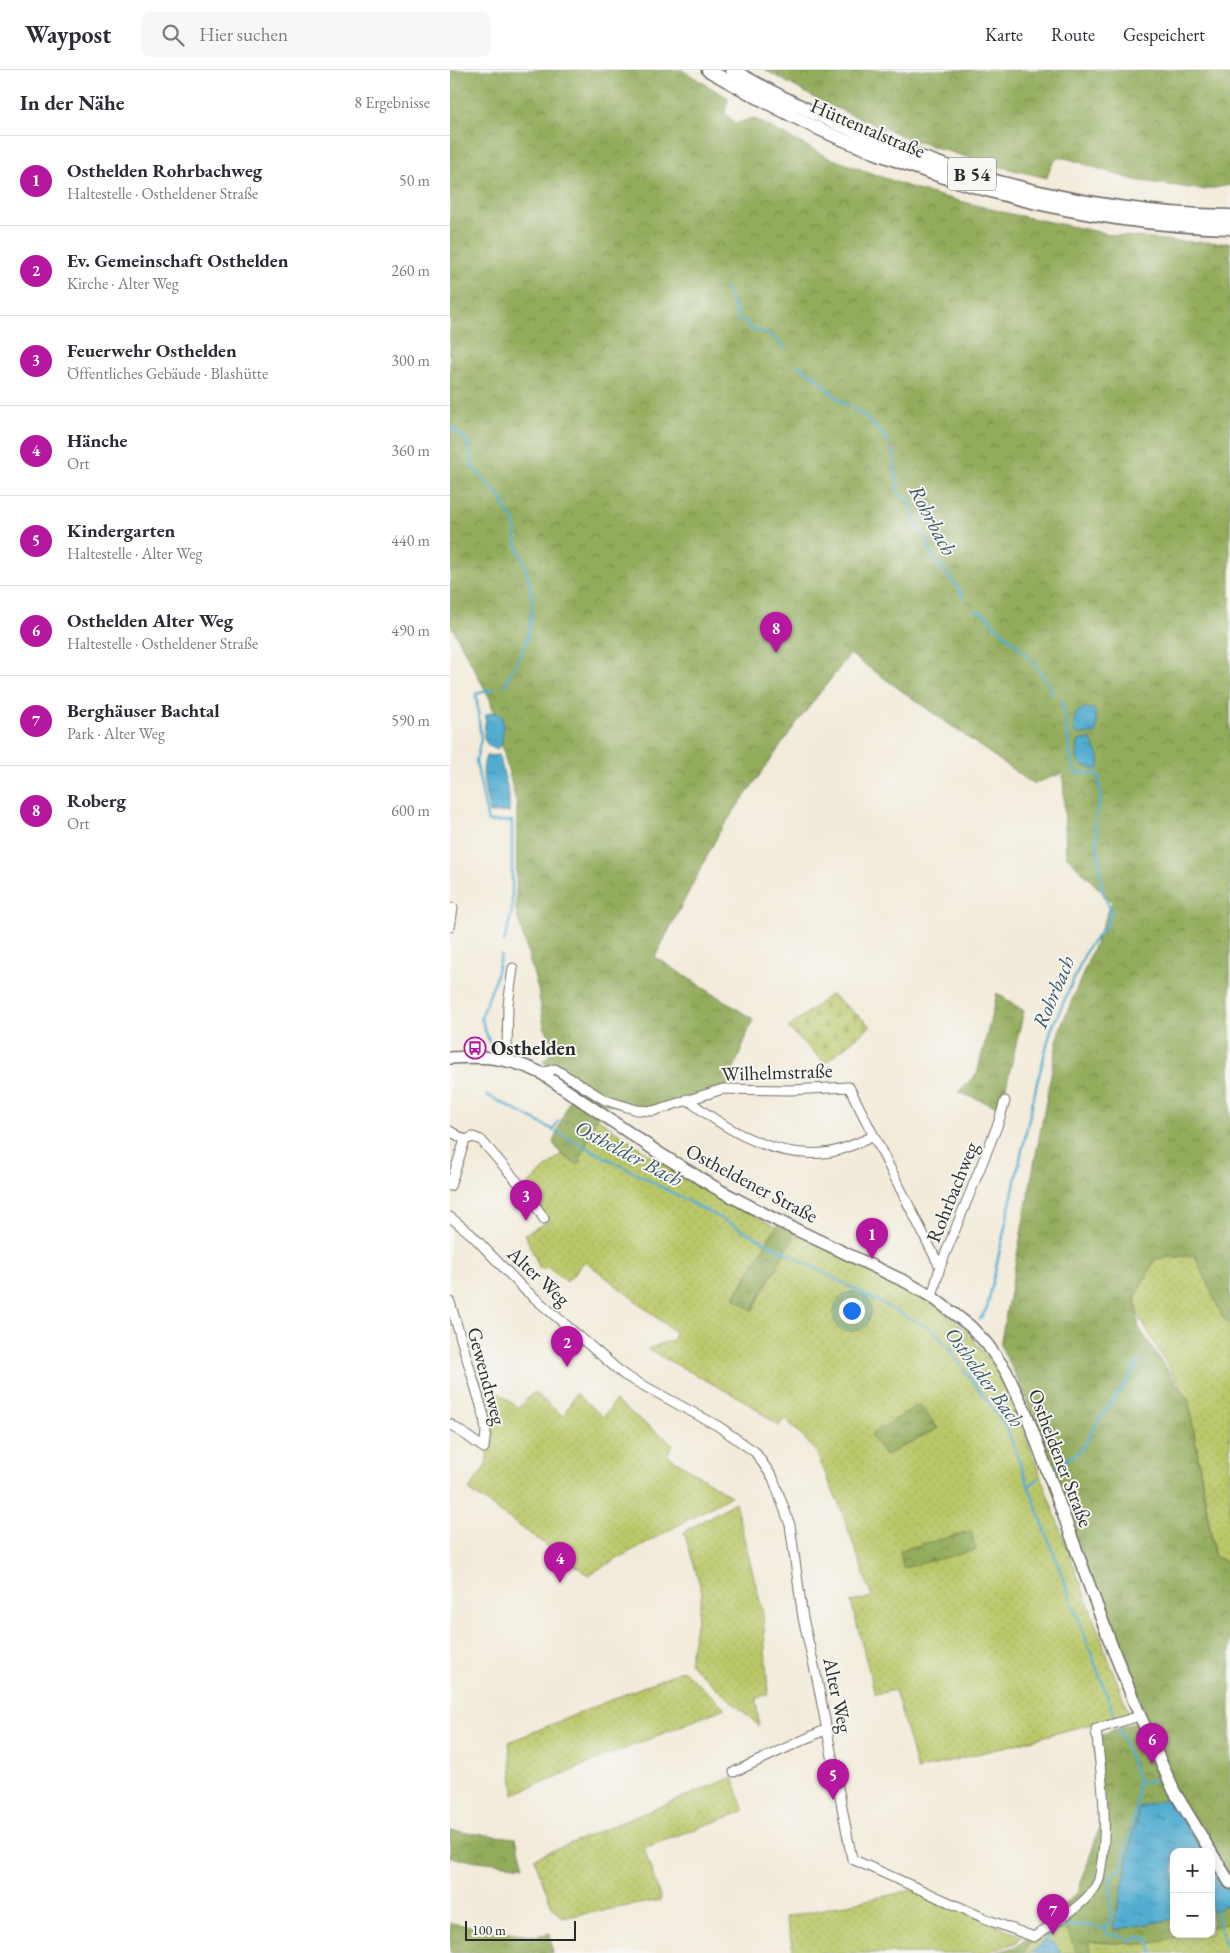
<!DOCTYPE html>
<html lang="de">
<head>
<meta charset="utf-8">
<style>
  :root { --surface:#fff; --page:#f7f7f7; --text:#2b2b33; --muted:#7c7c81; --line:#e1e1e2; --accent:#b5179e }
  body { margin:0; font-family:"EB Garamond",serif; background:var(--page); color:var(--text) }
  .controls { position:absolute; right:15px; bottom:15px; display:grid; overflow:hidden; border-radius:10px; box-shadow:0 2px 12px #0003 }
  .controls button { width:45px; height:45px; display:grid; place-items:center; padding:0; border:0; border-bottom:1px solid var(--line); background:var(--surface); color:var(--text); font:25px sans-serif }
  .scale { position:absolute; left:15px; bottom:12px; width:111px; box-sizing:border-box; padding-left:5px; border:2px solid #2b2b2b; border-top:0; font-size:14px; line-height:18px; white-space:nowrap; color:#2b2b2b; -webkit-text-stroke:4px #f6f6f2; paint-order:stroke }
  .you { position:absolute; left:401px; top:1240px; width:18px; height:18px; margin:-12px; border:4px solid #fff; border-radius:50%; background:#1a73e8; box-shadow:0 0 0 8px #1a73e833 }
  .badge { display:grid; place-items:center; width:32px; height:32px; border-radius:50%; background:var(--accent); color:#fff; font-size:16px; font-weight:700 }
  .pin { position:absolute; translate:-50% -41px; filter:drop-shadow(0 1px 2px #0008) }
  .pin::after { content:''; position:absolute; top:26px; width:18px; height:15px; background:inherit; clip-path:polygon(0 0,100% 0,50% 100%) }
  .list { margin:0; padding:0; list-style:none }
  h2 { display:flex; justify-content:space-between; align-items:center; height:65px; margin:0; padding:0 20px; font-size:21px }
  h2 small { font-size:16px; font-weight:400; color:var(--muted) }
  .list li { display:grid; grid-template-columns:32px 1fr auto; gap:15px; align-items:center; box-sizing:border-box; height:90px; padding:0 20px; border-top:1px solid var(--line) }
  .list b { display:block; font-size:19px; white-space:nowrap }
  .list p { margin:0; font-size:16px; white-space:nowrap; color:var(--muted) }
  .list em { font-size:16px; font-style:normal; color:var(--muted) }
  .icon { flex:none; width:28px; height:28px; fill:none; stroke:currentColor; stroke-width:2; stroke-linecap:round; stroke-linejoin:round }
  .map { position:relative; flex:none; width:780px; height:1883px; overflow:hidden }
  header { display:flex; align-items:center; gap:30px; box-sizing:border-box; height:70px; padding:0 25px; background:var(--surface); border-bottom:1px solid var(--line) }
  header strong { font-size:24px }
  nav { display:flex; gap:28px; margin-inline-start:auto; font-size:18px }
  .search { width:350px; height:45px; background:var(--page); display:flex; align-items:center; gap:12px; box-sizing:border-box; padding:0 18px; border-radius:10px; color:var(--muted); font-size:19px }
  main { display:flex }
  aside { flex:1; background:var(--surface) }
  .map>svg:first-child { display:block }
  .grass { fill:url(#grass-dots); stroke:#72794a }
  .forest { fill:url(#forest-crowns); stroke:#5f6c44 }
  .cemetery { fill:url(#cemetery-stones); stroke:#72794a }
  .park { fill:url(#park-crowns); stroke:#72794a }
  .water { fill:url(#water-ripples); stroke:#3e6c7e }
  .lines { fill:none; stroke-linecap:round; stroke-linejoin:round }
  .stream { stroke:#52add0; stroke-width:2.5 }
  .minor-casing { stroke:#716e68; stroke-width:11 }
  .major-casing { stroke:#716e68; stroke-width:14 }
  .highway-casing { stroke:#716e68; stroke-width:15 }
  .minor { stroke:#fff; stroke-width:9 }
  .major { stroke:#fff; stroke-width:11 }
  .highway { stroke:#fff; stroke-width:12 }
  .labels { text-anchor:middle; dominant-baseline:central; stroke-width:4; stroke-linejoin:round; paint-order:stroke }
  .shield { fill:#f6f6f2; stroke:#686867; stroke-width:1 }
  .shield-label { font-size:19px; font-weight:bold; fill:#2b2b2b }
  .street-label { font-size:20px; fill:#2b2b2b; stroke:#f6f6f2 }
  .poi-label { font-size:20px; font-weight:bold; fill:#2b2b2b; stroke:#f6f6f2; text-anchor:start }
  .water-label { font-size:21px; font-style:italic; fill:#395865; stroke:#f6f6f2 }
</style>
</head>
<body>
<header>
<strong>Waypost</strong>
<div class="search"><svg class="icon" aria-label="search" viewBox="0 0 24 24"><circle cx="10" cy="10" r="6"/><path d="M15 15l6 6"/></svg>Hier suchen</div>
<nav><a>Karte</a><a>Route</a><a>Gespeichert</a></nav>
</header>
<main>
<aside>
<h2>In der Nähe<small>8 Ergebnisse</small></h2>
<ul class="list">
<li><span class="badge">1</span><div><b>Osthelden Rohrbachweg</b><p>Haltestelle · Ostheldener Straße</p></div><em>50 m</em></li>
<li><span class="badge">2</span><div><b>Ev. Gemeinschaft Osthelden</b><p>Kirche · Alter Weg</p></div><em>260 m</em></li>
<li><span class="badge">3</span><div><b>Feuerwehr Osthelden</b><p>Öffentliches Gebäude · Blashütte</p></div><em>300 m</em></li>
<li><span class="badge">4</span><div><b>Hänche</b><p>Ort</p></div><em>360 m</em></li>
<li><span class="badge">5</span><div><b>Kindergarten</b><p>Haltestelle · Alter Weg</p></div><em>440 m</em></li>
<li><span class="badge">6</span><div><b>Osthelden Alter Weg</b><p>Haltestelle · Ostheldener Straße</p></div><em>490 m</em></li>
<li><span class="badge">7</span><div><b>Berghäuser Bachtal</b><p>Park · Alter Weg</p></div><em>590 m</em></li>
<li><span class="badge">8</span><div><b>Roberg</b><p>Ort</p></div><em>600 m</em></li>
</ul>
</aside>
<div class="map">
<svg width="780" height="1883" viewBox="0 0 780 1883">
  <defs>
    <pattern id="grass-dots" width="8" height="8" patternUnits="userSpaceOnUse" patternTransform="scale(1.25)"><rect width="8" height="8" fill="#bac768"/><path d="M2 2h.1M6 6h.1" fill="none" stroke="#a0ab5a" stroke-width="1.8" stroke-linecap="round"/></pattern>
    <pattern id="forest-crowns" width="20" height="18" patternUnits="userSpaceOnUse" patternTransform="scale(1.25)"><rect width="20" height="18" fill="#93ac5c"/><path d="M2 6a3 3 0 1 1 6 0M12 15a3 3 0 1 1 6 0" fill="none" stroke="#788c4c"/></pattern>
    <pattern id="cemetery-stones" width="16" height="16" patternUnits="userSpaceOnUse" patternTransform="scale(1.25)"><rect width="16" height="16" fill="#bac768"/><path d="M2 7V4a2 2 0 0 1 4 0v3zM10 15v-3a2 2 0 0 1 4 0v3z" fill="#a0ab5a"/></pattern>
    <pattern id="park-crowns" width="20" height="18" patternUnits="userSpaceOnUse" patternTransform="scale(1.25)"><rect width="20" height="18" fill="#bac768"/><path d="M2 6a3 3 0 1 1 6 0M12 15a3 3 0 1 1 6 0" fill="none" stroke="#a0ab5a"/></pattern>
    <pattern id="water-ripples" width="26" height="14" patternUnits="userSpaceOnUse" patternTransform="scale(1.25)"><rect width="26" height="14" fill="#52add0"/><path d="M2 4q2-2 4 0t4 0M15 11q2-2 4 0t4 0" fill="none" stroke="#448da9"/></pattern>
  </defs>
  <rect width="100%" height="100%" fill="#f6f6f2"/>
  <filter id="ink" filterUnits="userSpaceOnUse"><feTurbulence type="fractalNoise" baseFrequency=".02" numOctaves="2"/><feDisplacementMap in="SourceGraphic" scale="10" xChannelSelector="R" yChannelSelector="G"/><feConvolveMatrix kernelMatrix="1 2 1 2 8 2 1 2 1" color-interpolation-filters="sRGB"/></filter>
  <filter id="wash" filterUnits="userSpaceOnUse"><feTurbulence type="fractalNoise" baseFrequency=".0096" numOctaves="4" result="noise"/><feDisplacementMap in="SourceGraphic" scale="20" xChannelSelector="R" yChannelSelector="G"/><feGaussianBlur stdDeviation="1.12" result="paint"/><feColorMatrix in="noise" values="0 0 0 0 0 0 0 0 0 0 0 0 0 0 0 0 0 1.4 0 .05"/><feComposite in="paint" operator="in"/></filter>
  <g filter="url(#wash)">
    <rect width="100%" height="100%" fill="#f3ebda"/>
    <path class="grass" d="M146,1047L204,1088L326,1157L284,1227L303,1240L345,1164L445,1212L500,1245L522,1267L551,1306L569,1348L679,1644L467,1700L445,1620L425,1624L401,1532L422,1527L391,1439L365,1380L335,1348L329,1356L293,1330L197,1279L223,1270L225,1262L135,1191L117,1212L97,1196L93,1200L89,1197L75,1164L99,1151L76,1116L111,1084L128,1095Z
      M745,1185L772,1246L780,1255V1494L765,1486L739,1332L688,1245L685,1228L705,1189Z
      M25,1306L69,1338L84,1322L113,1346L126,1323L153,1347L165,1331L223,1374L217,1385L281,1426L138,1505L19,1420L36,1395L40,1360Z
      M285,1432L313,1543L318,1624L306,1629L309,1656L239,1593L252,1522L234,1462Z
      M233,1600L275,1638L64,1724L59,1672Z
      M283,1707L294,1741L194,1778L211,1830L112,1848L102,1837L84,1788Z
      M463,1820L572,1866L565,1873L534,1883H344L335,1847Z
      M780,1852V1883H641L638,1872L699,1874L736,1864H761V1857Z"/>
    <path class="forest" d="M0,0H232L278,28L275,43L285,54L303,48L377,87L471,121L561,144L664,165L724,171L780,173V1255L772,1246L745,1185L705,1189L685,1228L689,1258L739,1332L764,1486L780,1494V1824L761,1794V1782H753L720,1729L689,1737L664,1860L724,1849V1864H736L699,1874L638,1872L641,1883H545L567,1876L628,1822L651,1753L644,1667L697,1648L648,1529L572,1318L550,1275L609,962L662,832L616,786L613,703L583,714L400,584L346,654L270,761L205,887L303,949L276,1019L202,1043L152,1033L128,1095L111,1084L103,1073L125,1014L93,992L106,977L94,957L88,920L66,841L67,735L40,629L0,553Z
      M315,0H780V115L755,120L684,110L619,89L608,87L601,96L597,108L539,94L462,70L374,33Z
      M547,923L574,941L551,1038L508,1022L527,1004Z
      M333,1145L351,1154L302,1240L284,1228Z
      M469,1334L488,1358L435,1386L421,1365Z
      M521,1461L526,1480L453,1498L450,1480Z
      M0,1761L66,1768L74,1796L0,1788Z
      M780,1833V1852L761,1857V1842Z
      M0,1853L86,1866L100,1863L103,1883H0Z"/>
    <path class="cemetery" d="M381,924L421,956L375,993L338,958Z"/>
    <path class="park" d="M611,1848L627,1883H573L586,1864Z"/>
    <path class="water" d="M634,638L644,639L647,652L646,664H627L623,658L626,643Z
      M45,642L52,645C53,653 54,665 51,674C48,684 36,676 34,668C33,661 36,651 36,644Z
      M640,669L649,686V698L645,700L633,696L627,689L628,671Z
      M49,685L59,724V742L39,743C37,726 29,703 36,686Z
      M720,1729L753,1782H724V1849L663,1860L689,1737Z
      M761,1794L780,1824V1833L761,1842Z
      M594,1870L605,1874L611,1883H581Z"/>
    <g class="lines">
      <path class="stream" d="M275,217L286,241L288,250L295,251L300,259C315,261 325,266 335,278
        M348,295L363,305L388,329L415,346L439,372
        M0,356L17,371L23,398L51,428L59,446L63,447L65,455L67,477L75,494L82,526V544L76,573L54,616
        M443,380L448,423L460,431L465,455L478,468L479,481L509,519L513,528
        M525,540L539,547L542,553C566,574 589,594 603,624
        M44,619L26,624L31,669L26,691L38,752L62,751V842L54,872
        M40,974L31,948L44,913L51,885
        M37,1025L486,1262L556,1356L665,1647
        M103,1061L108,1051
        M530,1249L537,1238L586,1017L601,960L638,877L656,856L661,841L652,820L645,749L651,726L648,704L626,703L621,689L612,630
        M499,1280L515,1268
        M605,1398L632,1379L648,1351L675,1314L689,1291
        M579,1416L588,1409
        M669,1659L688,1709L691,1713L708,1708L716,1730
        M765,1841L778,1883
        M654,1859L661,1850V1805L671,1799L686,1739L688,1709
        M594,1870C609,1851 628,1855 650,1857L654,1859L660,1866H671L679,1870L690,1867L699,1870L702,1883"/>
    </g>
  </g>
  <g filter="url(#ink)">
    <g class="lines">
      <g class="minor-casing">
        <path id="minor" d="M0,857L3,838
          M52,989L57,979L58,935L63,898
          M91,1003L105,999L155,1030L187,1040L203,1041L273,1019L340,1020L399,1017L490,1197
          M237,1029C277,1061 328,1091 381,1082C396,1079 410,1072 424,1066
          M0,1061L15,1070L23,1067L31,1070L78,1124L94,1149
          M0,1116L15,1070
          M0,1147L22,1165L73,1218L174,1305L268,1356L305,1382L323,1408L340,1455L353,1548L367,1609L402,1789L541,1851L584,1867C603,1853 638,1834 648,1812C650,1808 650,1802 651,1797C659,1752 651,1704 646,1659L690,1646
          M482,1227L490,1197L548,1054L555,1031
          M0,1232L34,1346L36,1362L34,1378L0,1354
          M284,1702L377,1659"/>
      </g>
      <g class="major-casing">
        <path id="major" d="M0,988C35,986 58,987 91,1003L212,1085L271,1121L328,1151L458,1213L482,1227L520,1256L537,1274L556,1301L576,1343L662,1577L690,1646L724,1721L761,1782
          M761,1782L780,1813"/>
      </g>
      <g class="highway-casing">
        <path id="highway" d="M258,0C297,22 336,44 376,62C393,70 411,77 429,84C540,127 660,155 780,158
          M282,0C433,86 605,143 780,146"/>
      </g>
      <use href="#minor" class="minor"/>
      <use href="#major" class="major"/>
      <use href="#highway" class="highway"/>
    </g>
  </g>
  <defs>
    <g id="bus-ring" transform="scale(1.125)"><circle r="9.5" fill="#f6f6f2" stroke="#b5179e" stroke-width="1.5"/><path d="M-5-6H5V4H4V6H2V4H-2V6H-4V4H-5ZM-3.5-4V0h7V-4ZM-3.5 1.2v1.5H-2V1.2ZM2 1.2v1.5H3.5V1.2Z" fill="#b5179e"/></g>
  </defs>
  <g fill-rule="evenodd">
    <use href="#bus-ring" x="25" y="978"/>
  </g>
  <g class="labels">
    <rect class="shield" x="498" y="87.5" width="48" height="33" rx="4"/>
    <g class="shield-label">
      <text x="522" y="104">B 54</text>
    </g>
    <g class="street-label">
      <text transform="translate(418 58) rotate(23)">Hüttentalstraße</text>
      <text transform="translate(327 1002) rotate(-2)">Wilhelmstraße</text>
      <text transform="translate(302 1113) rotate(28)">Ostheldener Straße</text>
      <text transform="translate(502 1122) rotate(-68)">Rohrbachweg</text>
      <text transform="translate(89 1206) rotate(43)">Alter Weg</text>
      <text transform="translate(37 1306) rotate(75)">Gewendtweg</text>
      <text transform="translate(611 1388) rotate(69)">Ostheldener Straße</text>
      <text transform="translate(388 1625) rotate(78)">Alter Weg</text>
    </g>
    <g class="poi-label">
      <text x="41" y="978">Osthelden</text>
    </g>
    <g class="water-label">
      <text transform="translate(483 450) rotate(62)">Rohrbach</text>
      <text transform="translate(603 922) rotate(-67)">Rohrbach</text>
      <text transform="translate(179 1083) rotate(28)">Osthelder Bach</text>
      <text transform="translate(535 1307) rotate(54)">Osthelder Bach</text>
    </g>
  </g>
</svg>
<div class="controls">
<button>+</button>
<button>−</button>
</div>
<div class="scale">100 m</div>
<div class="you"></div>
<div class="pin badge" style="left:422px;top:1189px">1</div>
<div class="pin badge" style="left:117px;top:1297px">2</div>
<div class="pin badge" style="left:76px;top:1151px">3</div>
<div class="pin badge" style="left:110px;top:1513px">4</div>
<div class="pin badge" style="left:383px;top:1730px">5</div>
<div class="pin badge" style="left:702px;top:1694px">6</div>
<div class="pin badge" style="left:603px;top:1865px">7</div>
<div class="pin badge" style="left:326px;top:583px">8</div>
</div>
</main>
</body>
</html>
